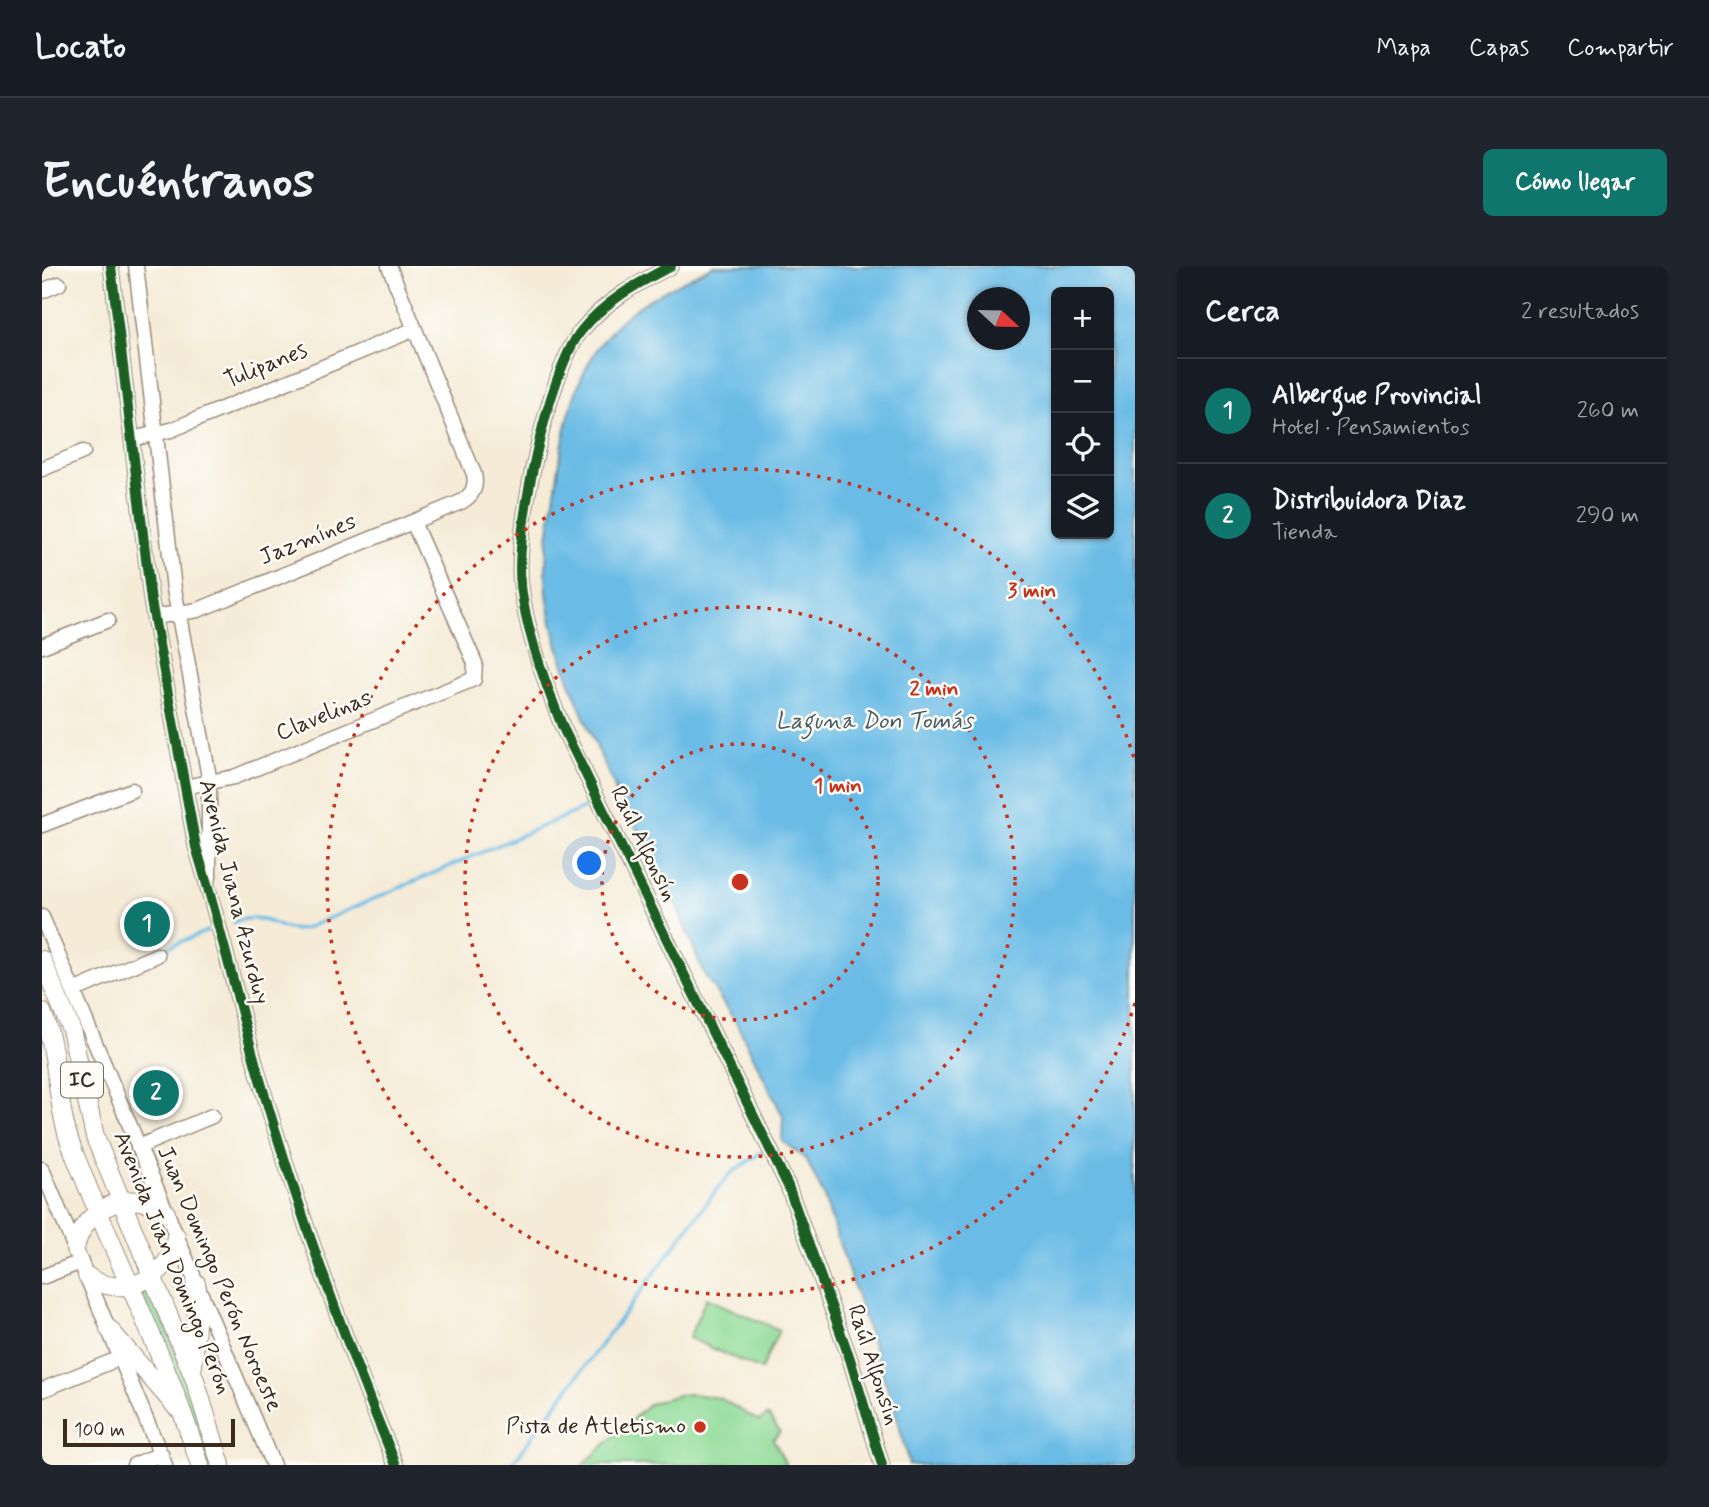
<!DOCTYPE html>
<html lang="es">
<head>
<meta charset="utf-8">
<style>
  :root { --surface:#171b24; --page:#20242c; --text:#f1f3f6; --muted:#9ea1a6; --line:#363941; --accent:#0f766e }
  body { margin:0; font-family:Mynerve,sans-serif; background:var(--page); color:var(--text) }
  .controls { position:absolute; right:21px; top:21px; display:grid; overflow:hidden; border-radius:10px; box-shadow:0 2px 5px #0004 }
  .controls button { width:63px; height:63px; display:grid; place-items:center; padding:0; border:0; border-bottom:2px solid var(--line); background:var(--surface); color:var(--text); font:35px sans-serif }
  .compass { position:absolute; left:925px; top:21px; width:63px; height:63px; border-radius:50%; background:var(--surface); box-shadow:0 2px 5px #0004; rotate:112deg }
  .scale { position:absolute; left:21px; bottom:18px; width:172px; box-sizing:border-box; padding-left:7px; border:4px solid #3b2a1e; border-top:0; font-size:19px; line-height:24px; white-space:nowrap; color:#3b2a1e; -webkit-text-stroke:5px #fdfcf7; paint-order:stroke }
  .you { position:absolute; left:548px; top:598px; width:24px; height:24px; margin:-18px; border:5px solid #fff; border-radius:50%; background:#1a73e8; box-shadow:0 0 0 10px #1a73e833 }
  .badge { display:grid; place-items:center; width:46px; height:46px; border-radius:50%; background:var(--accent); color:#fff; font-size:23px; font-weight:700 }
  .pin { position:absolute; translate:-50% -50%; border:4px solid #fff; box-shadow:0 2px 7px #0006 }
  .list { margin:0; padding:0; list-style:none }
  h2 { display:flex; justify-content:space-between; align-items:center; height:91px; margin:0; padding:0 28px; font-size:30px }
  h2 small { font-size:23px; font-weight:400; color:var(--muted) }
  .list li { display:grid; grid-template-columns:46px 1fr auto; gap:21px; align-items:center; box-sizing:border-box; height:105px; padding:0 28px; border-top:2px solid var(--line) }
  .list b { display:block; font-size:26px; white-space:nowrap }
  .list p { margin:0; font-size:23px; white-space:nowrap; color:var(--muted) }
  .list em { font-size:23px; font-style:normal; color:var(--muted) }
  .icon { flex:none; width:38px; height:38px; fill:none; stroke:currentColor; stroke-width:2; stroke-linecap:round; stroke-linejoin:round }
  .map { position:relative; flex:none; width:1093px; height:1199px; overflow:hidden; border-radius:10px }
  header { display:flex; align-items:center; gap:42px; box-sizing:border-box; height:98px; padding:0 35px; background:var(--surface); border-bottom:2px solid var(--line) }
  header strong { font-size:33px }
  nav { display:flex; gap:38px; margin-inline-start:auto; font-size:24px }
  .intro { display:flex; align-items:center; justify-content:space-between; box-sizing:border-box; height:168px; padding:0 42px }
  h1 { margin:0; font-size:49px }
  .button { padding:18px 32px; border-radius:10px; background:var(--accent); color:#fff; font-size:24px; font-weight:700 }
  main { display:flex; gap:42px; padding:0 42px }
  aside { flex:1; background:var(--surface); border-radius:10px; box-shadow:0 2px 5px #0004 }
  .map>svg:first-child { display:block }
  .green { fill:#8fdb98; stroke:#65825b; stroke-width:2 }
  .water { fill:#6abce6; stroke:#527382; stroke-width:2; fill-rule:evenodd }
  .lines { fill:none; stroke-linecap:round; stroke-linejoin:round }
  .stream { stroke:#6abce6; stroke-width:3.5 }
  .minor-casing { stroke:#988a7a; stroke-width:17 }
  .major-casing { stroke:#988a7a; stroke-width:20 }
  .minor { stroke:#fff; stroke-width:14 }
  .major { stroke:#fff; stroke-width:18 }
  .cycleway-casing { stroke:#fdfcf7; stroke-width:15 }
  .cycleway { stroke:#1b5e20; stroke-width:10 }
  .ring { fill:none; stroke:#c8321e; stroke-width:3.5; stroke-dasharray:3.5 7 }
  .poi-dot { fill:#c8321e; stroke:#fdfcf7; stroke-width:2.5 }
  .labels { text-anchor:middle; dominant-baseline:central; stroke-width:5; stroke-linejoin:round; paint-order:stroke }
  .shield { fill:#fdfcf7; stroke:#75695f; stroke-width:2 }
  .shield-label { font-size:21px; font-weight:bold; fill:#3b2a1e }
  .street-label { font-size:23px; fill:#3b2a1e; stroke:#fdfcf7 }
  .poi-label { font-size:23px; fill:#3b2a1e; stroke:#fdfcf7; text-anchor:end }
  .water-label { font-size:24px; font-style:italic; fill:#4b5d64; stroke:#fdfcf7 }
  .centre { fill:#c8321e; stroke:#fdfcf7; stroke-width:3.5 }
  .ring-label { font-size:21px; text-anchor:middle; font-weight:bold; fill:#c8321e; stroke:#fdfcf7; stroke-width:5; stroke-linejoin:round; paint-order:stroke }
</style>
</head>
<body>
<header>
<strong>Locato</strong>
<nav><a>Mapa</a><a>Capas</a><a>Compartir</a></nav>
</header>
<div class="intro"><h1>Encuéntranos</h1><a class="button">Cómo llegar</a></div>
<main>
<div class="map">
<svg width="1093" height="1199" viewBox="0 0 1093 1199">
  <rect width="100%" height="100%" fill="#fdfcf7"/>
  <filter id="ink" filterUnits="userSpaceOnUse"><feTurbulence type="fractalNoise" baseFrequency=".0143" numOctaves="2"/><feDisplacementMap in="SourceGraphic" scale="14" xChannelSelector="R" yChannelSelector="G"/><feConvolveMatrix kernelMatrix="1 2 1 2 8 2 1 2 1" color-interpolation-filters="sRGB"/></filter>
  <filter id="wash" filterUnits="userSpaceOnUse"><feTurbulence type="fractalNoise" baseFrequency=".00686" numOctaves="4" result="noise"/><feDisplacementMap in="SourceGraphic" scale="28" xChannelSelector="R" yChannelSelector="G"/><feGaussianBlur stdDeviation="1.57" result="paint"/><feColorMatrix in="noise" values="0 0 0 0 0 0 0 0 0 0 0 0 0 0 0 0 0 1.4 0 .05"/><feComposite in="paint" operator="in"/></filter>
  <g filter="url(#wash)">
    <rect width="100%" height="100%" fill="#f5ebd7"/>
    <path class="green" d="M106,1019L150,1122L172,1199H163L98,1022Z
      M664,1032L737,1064L719,1104L647,1072Z
      M650,1128L678,1132L717,1155L726,1149L738,1166L731,1173L744,1199H541L607,1138L636,1129Z"/>
    <path class="water" d="M671,0H1093V1199H867L855,1152L781,928L764,893L740,875L741,850L695,758L662,708L635,641L579,532L573,528V522C546,461 506,379 504,312C503,275 512,237 517,201C524,152 535,104 569,65C595,34 636,19 671,0ZM1014,26H1067V268H1014ZM936,32H978V74H936Z"/>
    <g class="lines">
      <path class="stream" d="M192,656C227,644 234,668 262,663L547,540
        M124,682L165,665
        M469,1199L673,926L688,908L720,886"/>
    </g>
  </g>
  <g filter="url(#ink)">
    <g class="lines">
      <g class="minor-casing">
        <path id="minor" d="M69,0L109,335L154,581C177,656 195,732 216,807C255,940 301,1071 354,1199
          M94,0L132,323L167,511V611
          M629,0C596,17 563,35 539,65C506,107 472,267 479,320C484,365 504,420 521,462L746,920L808,1093L840,1199
          M0,25L17,18
          M90,173L129,164L373,63
          M0,203L41,186
          M112,351L156,344L419,236C430,230 435,221 432,208L347,0
          M0,380L66,354
          M143,521L192,511L432,413L433,397L371,256
          M0,559L90,524
          M0,651L231,1199
          M31,725L115,689
          M96,881L170,850
          M0,903L123,1199
          M0,1011L39,996
          M0,1124L78,1092
          M92,1199L119,1188"/>
      </g>
      <g class="major-casing">
        <path id="major" d="M0,694L29,763L53,871L153,1114L179,1199
          M0,746C18,790 13,838 30,882C71,988 124,1090 158,1199
          M33,983C40,941 92,919 124,947
          M45,1010C79,1035 131,1012 134,970
          M67,1063L135,1142
          M151,1100L156,1030L154,1017"/>
      </g>
      <use href="#minor" class="minor"/>
      <use href="#major" class="major"/>
      <g class="cycleway-casing">
        <path id="cycleway" d="M69,0L109,335L154,581C177,656 195,732 216,807C255,940 301,1071 354,1199
          M629,0C596,17 563,35 539,65C506,107 472,267 479,320C484,365 504,420 521,462L746,920L808,1093L840,1199"/>
      </g>
      <use href="#cycleway" class="cycleway"/>
    </g>
  </g>
  <g class="ring">
    <circle cx="698" cy="616" r="138"/>
    <circle cx="698" cy="616" r="275"/>
    <path d="M1093 737A413 413 0 1 1 1093 495"/>
  </g>
  <circle class="poi-dot" cx="658" cy="1161" r="7"/>
  <g class="labels">
    <rect class="shield" x="19" y="796.5" width="42" height="35" rx="5"/>
    <g class="shield-label">
      <text x="40" y="814">IC</text>
    </g>
    <g class="street-label">
      <text transform="translate(224 100) rotate(-22)">Tulipanes</text>
      <text transform="translate(266 274) rotate(-22)">Jazmínes</text>
      <text transform="translate(282 450) rotate(-22)">Clavelinas</text>
      <text transform="translate(601 578) rotate(64)">Raúl Alfonsín</text>
      <text transform="translate(191 626) rotate(76)">Avenida Juana Azurduy</text>
      <text transform="translate(130 997) rotate(68)">Avenida Juan Domingo Perón</text>
      <text transform="translate(177 1013) rotate(67)">Juan Domingo Perón Noroeste</text>
      <text transform="translate(831 1099) rotate(72)">Raúl Alfonsín</text>
    </g>
    <g class="poi-label">
      <text x="644" y="1161">Pista de Atletismo</text>
    </g>
    <g class="water-label">
      <text x="832" y="455">Laguna Don Tomás</text>
    </g>
  </g>
  <circle cx="698" cy="616" r="10" class="centre"/>
  <g class="ring-label">
    <text x="990" y="331">3 min</text>
    <text x="892" y="429">2 min</text>
    <text x="796" y="526">1 min</text>
  </g>
</svg>
<div class="controls">
<button>+</button>
<button>−</button>
<button><svg class="icon" aria-label="locate" viewBox="0 0 24 24"><circle cx="12" cy="12" r="6"/><path d="M12 2v4M12 18v4M2 12h4M18 12h4"/></svg></button>
<button><svg class="icon" aria-label="layers" viewBox="0 0 24 24"><path d="M12 4l9 5-9 5-9-5zM3 14l9 5 9-5"/></svg></button>
</div>
<svg class="compass" viewBox="-18 -18 36 36"><path d="M0-13l5 13h-10z" fill="#e53935"/><path d="M0 13l5-13h-10z" fill="#9ea1a6"/></svg>
<div class="scale">100 m</div>
<div class="you"></div>
<div class="pin badge" style="left:105px;top:658px">1</div>
<div class="pin badge" style="left:114px;top:827px">2</div>
</div>
<aside>
<h2>Cerca<small>2 resultados</small></h2>
<ul class="list">
<li><span class="badge">1</span><div><b>Albergue Provincial</b><p>Hotel · Pensamientos</p></div><em>260 m</em></li>
<li><span class="badge">2</span><div><b>Distribuidora Diaz</b><p>Tienda</p></div><em>290 m</em></li>
</ul>
</aside>
</main>
</body>
</html>
